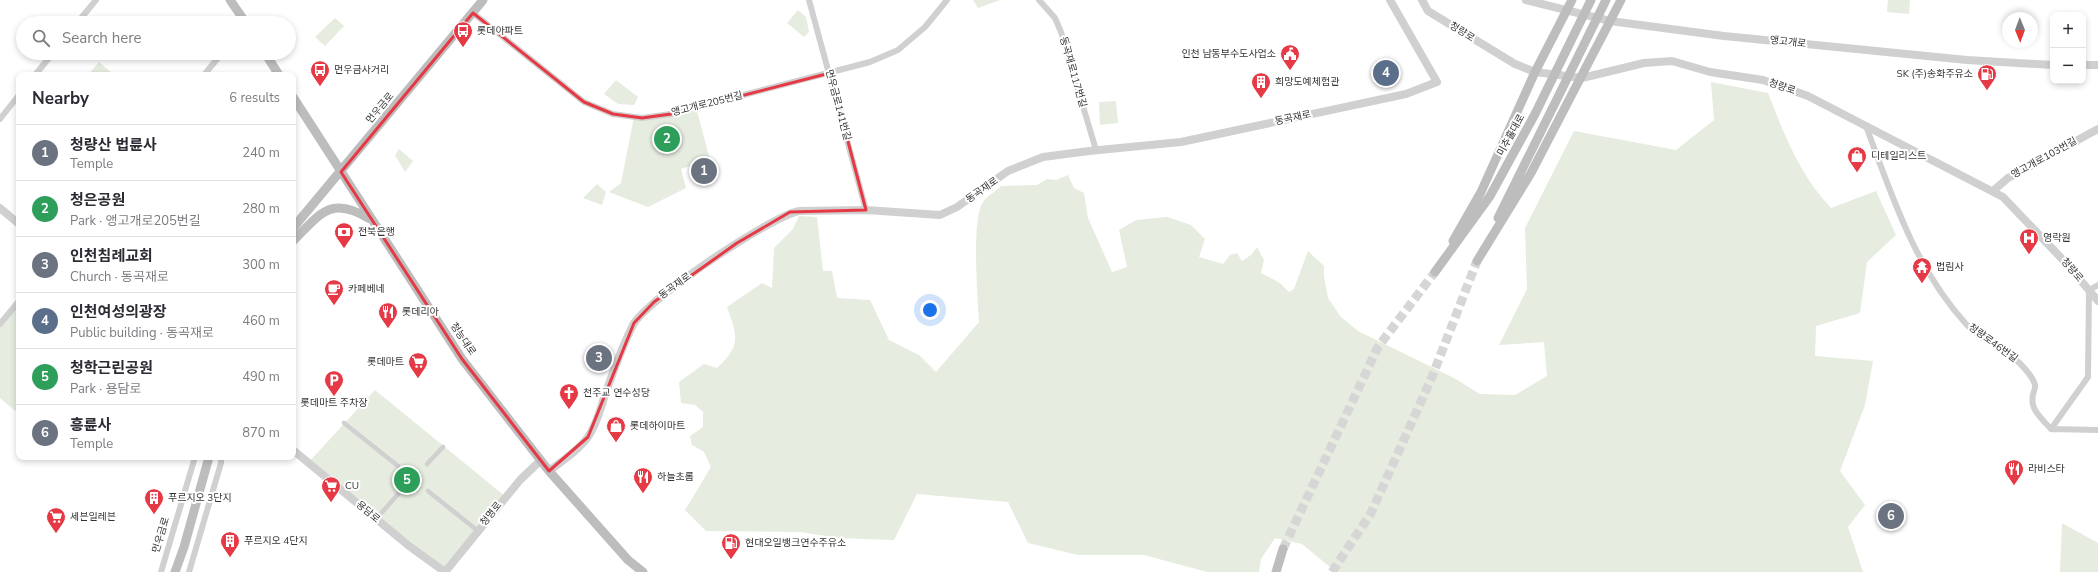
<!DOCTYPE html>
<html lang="en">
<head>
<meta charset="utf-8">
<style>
  :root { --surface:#fff; --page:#f7f7f7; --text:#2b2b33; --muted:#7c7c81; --line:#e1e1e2; --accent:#0f766e }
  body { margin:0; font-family:"Nunito Sans","Noto Sans KR",sans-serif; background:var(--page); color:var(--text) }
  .controls { position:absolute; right:12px; top:12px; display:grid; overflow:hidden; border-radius:8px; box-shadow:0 2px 6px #0003 }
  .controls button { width:36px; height:36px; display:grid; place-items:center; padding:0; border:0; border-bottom:1px solid var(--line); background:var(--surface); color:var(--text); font:20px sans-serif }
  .compass { position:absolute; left:2002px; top:12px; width:36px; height:36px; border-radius:50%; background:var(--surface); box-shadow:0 2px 6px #0003; rotate:179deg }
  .you { position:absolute; left:930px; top:310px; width:14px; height:14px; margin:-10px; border:3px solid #fff; border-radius:50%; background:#1a73e8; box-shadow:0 0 0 6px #1a73e833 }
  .badge { display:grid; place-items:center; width:26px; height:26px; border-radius:50%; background:var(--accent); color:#fff; font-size:13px; font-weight:700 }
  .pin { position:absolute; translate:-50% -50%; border:2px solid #fff; box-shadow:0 1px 4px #0006 }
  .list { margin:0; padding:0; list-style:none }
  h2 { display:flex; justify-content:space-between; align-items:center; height:52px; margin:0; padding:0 16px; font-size:17px }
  h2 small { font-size:13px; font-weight:400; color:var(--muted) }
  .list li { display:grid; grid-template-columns:26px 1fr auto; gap:12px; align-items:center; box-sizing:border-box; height:56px; padding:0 16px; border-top:1px solid var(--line) }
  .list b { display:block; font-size:15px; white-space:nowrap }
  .list p { margin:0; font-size:13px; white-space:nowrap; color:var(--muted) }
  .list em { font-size:13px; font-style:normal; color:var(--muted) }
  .icon { flex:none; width:22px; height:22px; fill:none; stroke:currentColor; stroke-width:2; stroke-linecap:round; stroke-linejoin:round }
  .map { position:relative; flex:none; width:2098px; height:572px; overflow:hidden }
  .search { position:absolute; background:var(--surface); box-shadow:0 2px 6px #0003; left:16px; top:16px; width:280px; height:44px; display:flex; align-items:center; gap:10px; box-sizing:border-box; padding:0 14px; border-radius:22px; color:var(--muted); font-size:15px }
  .panel { position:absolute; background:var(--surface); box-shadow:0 2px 6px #0003; left:16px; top:72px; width:280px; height:388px; border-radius:8px }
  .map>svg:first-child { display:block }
  .green { fill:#e6ecdf }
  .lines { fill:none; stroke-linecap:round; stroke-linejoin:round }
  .secondary-tunnel { stroke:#d6d6d6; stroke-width:9; stroke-dasharray:9 4.5; stroke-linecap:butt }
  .pedestrian { stroke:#d0d0d0; stroke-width:4.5 }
  .minor { stroke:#d0d0d0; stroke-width:6 }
  .tertiary { stroke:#d0d0d0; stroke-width:8 }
  .secondary { stroke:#bdbdbd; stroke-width:9 }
  .marked { fill:none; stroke:#e63946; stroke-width:3; stroke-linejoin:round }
  .labels { text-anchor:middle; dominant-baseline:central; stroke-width:4; stroke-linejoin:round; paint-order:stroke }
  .poi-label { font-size:10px; fill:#333; stroke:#fff; text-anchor:start }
  .street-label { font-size:10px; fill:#333; stroke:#fff }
</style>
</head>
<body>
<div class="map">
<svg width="2098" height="572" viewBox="0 0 2098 572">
  <rect width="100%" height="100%" fill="#fff"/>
  <path class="green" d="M973,0H1000L978,8Z
    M1888,0H1910L1909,14L1887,12Z
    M798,10L806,17L809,32L804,37L787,23Z
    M335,18L344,26L325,46L315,37Z
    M99,62L114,75H88Z
    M616,80L638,97L634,105L618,104L604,94Z
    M1711,82L1768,93C1784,134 1800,176 1831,208L1876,191L1896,235L1867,262L1860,313L1816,326L1815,356L1873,361L1865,405L1840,471L1865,505L1848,527L1863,572H1336L1302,544L1275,538L1261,559L1259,572H1207L1144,555H1078L1028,543L1008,502L917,494L894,540L839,538L800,532L706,531L685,510L711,467L704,452L692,445L690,436L703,427V412L695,405L681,403L679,382L704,364L717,368C742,345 737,336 727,307L762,283L772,288L774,248L793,229L799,216L817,217L823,271H832L837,298L870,300L889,340L919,355L936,372L979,322C978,299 971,220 983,202C987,196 996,191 1001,186L1037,185L1047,179L1056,180L1068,175L1074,188L1084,193L1088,218L1112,272L1127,267L1119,230L1136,220L1167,217L1191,225L1205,239L1199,257L1223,264L1230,255L1237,253L1242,261L1251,255L1257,247L1264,260L1261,273L1280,283L1289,292L1294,289L1308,251L1324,266V276L1328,298L1341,317L1358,331L1454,378L1480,394L1515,395L1547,376L1544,342L1499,345L1527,289L1525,228L1574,131L1676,150L1714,120Z
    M1116,101L1118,123L1100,125L1099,102Z
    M696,107L710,160L681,169L686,188L648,207L609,192L621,183L634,117Z
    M399,149L413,161L405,172L395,155Z
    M597,184L606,192L602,205L583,198Z
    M19,301V414L0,398V324Z
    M375,390L506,497L445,572L308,463Z
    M2062,523L2098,543V572H2060Z"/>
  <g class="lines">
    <path class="secondary-tunnel" d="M1283,549L1378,347L1435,272
      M1332,572L1371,513L1432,377L1477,261"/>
    <path class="pedestrian" d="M344,423L398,466
      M427,464L443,447
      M428,491L478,531
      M376,519L400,492"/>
    <path class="minor" d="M809,0L866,210
      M1039,0L1055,18L1061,32L1096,150
      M473,13L584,102L613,114L642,118L671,114L870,62L898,50L925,27L947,0
      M77,23L96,0
      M35,75L53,53
      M204,75L222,53
      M0,119L19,95
      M1866,126C1892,196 1915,268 1966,324C1983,343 2009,349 2026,370C2044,392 2029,387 2033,405C2035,414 2045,422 2051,429
      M0,324L19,301
      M2051,429L2088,377L2089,290L2098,285
      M2051,429L2098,430
      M161,572L195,457
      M189,572L221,463V457"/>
    <path class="tertiary" d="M1422,0L1428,11L1515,64L1535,72L1582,78L1644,63L1672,61L1710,72L1763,80L1808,96L2003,197L2066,263L2098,301
      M1526,0L1610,21L1724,36L1967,60L2053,65
      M2083,65H2098
      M1993,191L2008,178L2098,129
      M0,208L19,224
      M293,450L409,546L445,572
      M549,471C562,461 578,451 588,437C597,424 600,410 605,395C613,372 622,347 633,325C646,300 771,216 799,211L866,210L940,215L957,207L1008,171L1043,157L1089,151L1181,142L1406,94L1437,82L1390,0
      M445,572L520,480L541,460"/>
    <path class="secondary" d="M230,0L246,23
      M265,53L279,75
      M293,97L462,359L549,471L628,560L643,572
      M1498,218L1606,0
      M293,228L483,0
      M293,241C321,213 331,195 370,219
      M1453,241L1481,192L1535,72L1572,0
      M1477,261L1531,173L1621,0
      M1435,272L1490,196L1535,114L1591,0
      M175,572L184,547L209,457
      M1276,572L1283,549"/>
  </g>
  <path class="marked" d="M473,13L584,102L613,114L642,118L671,114L830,73L866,210L790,212L737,243L654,302L634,323L588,437L549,471L462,359L341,172Z"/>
  <defs>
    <g id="bus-pin" transform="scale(1)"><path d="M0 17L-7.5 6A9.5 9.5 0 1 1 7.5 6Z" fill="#e63946" stroke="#fff"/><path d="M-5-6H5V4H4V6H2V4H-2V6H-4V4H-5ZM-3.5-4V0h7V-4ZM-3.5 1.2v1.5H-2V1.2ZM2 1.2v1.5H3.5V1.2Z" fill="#fff"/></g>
    <g id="civic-pin" transform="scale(1)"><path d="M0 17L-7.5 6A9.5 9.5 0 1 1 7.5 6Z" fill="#e63946" stroke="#fff"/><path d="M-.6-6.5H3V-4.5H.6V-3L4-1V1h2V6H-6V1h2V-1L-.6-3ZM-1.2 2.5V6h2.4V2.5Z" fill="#fff"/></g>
    <g id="fuel-pin" transform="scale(1)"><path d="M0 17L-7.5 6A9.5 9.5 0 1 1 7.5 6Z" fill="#e63946" stroke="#fff"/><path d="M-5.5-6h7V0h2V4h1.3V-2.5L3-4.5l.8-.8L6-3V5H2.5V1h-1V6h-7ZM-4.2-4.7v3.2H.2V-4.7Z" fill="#fff"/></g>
    <g id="building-pin" transform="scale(1)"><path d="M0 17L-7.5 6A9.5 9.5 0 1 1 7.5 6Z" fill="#e63946" stroke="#fff"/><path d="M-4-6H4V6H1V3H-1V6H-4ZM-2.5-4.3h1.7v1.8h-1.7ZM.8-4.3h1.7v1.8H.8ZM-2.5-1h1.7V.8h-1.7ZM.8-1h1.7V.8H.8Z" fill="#fff"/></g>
    <g id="shop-pin" transform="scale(1)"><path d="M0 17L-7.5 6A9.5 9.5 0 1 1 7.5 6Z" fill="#e63946" stroke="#fff"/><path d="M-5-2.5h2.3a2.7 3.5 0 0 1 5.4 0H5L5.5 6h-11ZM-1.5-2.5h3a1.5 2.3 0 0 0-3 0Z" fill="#fff"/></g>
    <g id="bank-pin" transform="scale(1)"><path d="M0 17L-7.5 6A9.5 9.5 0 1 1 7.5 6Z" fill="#e63946" stroke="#fff"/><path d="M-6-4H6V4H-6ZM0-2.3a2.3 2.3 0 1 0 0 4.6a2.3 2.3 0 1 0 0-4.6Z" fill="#fff"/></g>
    <g id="hospital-pin" transform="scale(1)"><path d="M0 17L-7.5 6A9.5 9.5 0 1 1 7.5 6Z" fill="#e63946" stroke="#fff"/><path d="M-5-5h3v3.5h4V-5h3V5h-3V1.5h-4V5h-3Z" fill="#fff"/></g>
    <g id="temple-pin" transform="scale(1)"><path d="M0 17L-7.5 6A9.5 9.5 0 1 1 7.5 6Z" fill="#e63946" stroke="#fff"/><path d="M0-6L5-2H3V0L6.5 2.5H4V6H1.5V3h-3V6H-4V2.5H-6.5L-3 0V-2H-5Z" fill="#fff"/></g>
    <g id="cafe-pin" transform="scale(1)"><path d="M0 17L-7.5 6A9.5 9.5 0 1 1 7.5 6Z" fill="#e63946" stroke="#fff"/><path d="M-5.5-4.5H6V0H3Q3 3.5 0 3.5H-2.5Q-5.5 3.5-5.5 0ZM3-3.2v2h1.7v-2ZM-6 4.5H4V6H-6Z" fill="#fff"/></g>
    <g id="restaurant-pin" transform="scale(1)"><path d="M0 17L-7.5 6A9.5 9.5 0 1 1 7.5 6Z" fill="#e63946" stroke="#fff"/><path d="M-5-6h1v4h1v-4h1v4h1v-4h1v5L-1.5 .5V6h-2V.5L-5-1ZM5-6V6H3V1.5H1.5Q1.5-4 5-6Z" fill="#fff"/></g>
    <g id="supermarket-pin" transform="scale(1)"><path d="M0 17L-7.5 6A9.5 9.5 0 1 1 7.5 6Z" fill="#e63946" stroke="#fff"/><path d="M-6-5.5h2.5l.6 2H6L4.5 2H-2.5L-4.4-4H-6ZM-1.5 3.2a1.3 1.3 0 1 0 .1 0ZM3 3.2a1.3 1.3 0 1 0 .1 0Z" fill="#fff"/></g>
    <g id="parking-pin" transform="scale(1)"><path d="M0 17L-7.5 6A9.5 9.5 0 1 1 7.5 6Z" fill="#e63946" stroke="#fff"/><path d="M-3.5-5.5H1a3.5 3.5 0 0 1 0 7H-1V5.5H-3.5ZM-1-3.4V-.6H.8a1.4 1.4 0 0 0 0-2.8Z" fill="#fff"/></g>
    <g id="church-pin" transform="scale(1)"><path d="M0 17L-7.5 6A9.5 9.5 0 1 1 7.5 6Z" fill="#e63946" stroke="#fff"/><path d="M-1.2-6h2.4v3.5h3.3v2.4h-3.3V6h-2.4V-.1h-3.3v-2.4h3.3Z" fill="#fff"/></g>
  </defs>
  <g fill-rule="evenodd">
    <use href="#bus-pin" x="463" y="31"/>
    <use href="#civic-pin" x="1290" y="54"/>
    <use href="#bus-pin" x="320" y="70"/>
    <use href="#fuel-pin" x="1987" y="74"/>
    <use href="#building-pin" x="1261" y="82"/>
    <use href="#shop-pin" x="1857" y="156"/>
    <use href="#bank-pin" x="344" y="232"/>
    <use href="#hospital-pin" x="2029" y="238"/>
    <use href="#temple-pin" x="1922" y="267"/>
    <use href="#cafe-pin" x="334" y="289"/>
    <use href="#restaurant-pin" x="388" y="312"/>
    <use href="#supermarket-pin" x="418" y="362"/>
    <use href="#parking-pin" x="334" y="380"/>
    <use href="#church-pin" x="569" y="393"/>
    <use href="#shop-pin" x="616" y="426"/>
    <use href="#restaurant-pin" x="2014" y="469"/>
    <use href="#restaurant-pin" x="643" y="477"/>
    <use href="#supermarket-pin" x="331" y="486"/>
    <use href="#building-pin" x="154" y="498"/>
    <use href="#supermarket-pin" x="56" y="517"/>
    <use href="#building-pin" x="230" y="541"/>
    <use href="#fuel-pin" x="731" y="543"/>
  </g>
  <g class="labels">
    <g class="poi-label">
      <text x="477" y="31">롯데아파트</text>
      <text x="1276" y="54" text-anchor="end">인천 남동부수도사업소</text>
      <text x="334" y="70">먼우금사거리</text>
      <text x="1973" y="74" text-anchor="end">SK (주)송화주유소</text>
      <text x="1275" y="82">희망도예체험관</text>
      <text x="1871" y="156">디테일리스트</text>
      <text x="358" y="232">전북은행</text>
      <text x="2043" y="238">영락원</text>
      <text x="1936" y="267">법림사</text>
      <text x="348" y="289">카페베네</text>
      <text x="402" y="312">롯데리아</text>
      <text x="404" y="362" text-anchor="end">롯데마트</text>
      <text x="583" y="393">천주교 연수성당</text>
      <text x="334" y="403" text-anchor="middle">롯데마트 주차장</text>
      <text x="630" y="426">롯데하이마트</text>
      <text x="2028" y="469">라비스타</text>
      <text x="657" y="477">하늘초롬</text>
      <text x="345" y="486">CU</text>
      <text x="168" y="498">푸르지오 3단지</text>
      <text x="70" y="517">세븐일레븐</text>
      <text x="244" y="541">푸르지오 4단지</text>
      <text x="745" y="543">현대오일뱅크연수주유소</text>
    </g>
    <g class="street-label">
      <text transform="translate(1462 32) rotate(32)">청량로</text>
      <text transform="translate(1788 42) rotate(6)">앵고개로</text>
      <text transform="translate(1073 72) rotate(74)">동곡재로117번길</text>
      <text transform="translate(1782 87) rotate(19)">청량로</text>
      <text transform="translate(707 104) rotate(-14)">앵고개로205번길</text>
      <text transform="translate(838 105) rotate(75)">먼우금로141번길</text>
      <text transform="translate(380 108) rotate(-50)">먼우금로</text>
      <text transform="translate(1293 118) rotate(-12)">동곡재로</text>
      <text transform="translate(1511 135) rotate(-61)">미추홀대로</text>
      <text transform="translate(2044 158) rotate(-29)">앵고개로103번길</text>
      <text transform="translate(982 190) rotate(-35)">동곡재로</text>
      <text transform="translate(2072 270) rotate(49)">청량로</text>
      <text transform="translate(675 286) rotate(-36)">동곡재로</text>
      <text transform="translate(463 339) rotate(56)">청능대로</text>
      <text transform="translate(1993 343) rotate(36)">청량로46번길</text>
      <text transform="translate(368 512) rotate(40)">용담로</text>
      <text transform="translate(491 514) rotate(-51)">청명로</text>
      <text transform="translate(161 535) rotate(-73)">먼우금로</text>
    </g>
  </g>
</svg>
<div class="controls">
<button>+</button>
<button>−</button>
</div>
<svg class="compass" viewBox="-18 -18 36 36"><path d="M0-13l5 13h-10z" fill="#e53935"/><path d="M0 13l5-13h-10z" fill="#7c7c81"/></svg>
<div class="you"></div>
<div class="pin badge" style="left:704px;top:171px;background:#6b7280">1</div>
<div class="pin badge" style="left:667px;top:139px;background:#2e9e5b">2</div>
<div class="pin badge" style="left:599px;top:358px;background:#6b7280">3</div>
<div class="pin badge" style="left:1386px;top:73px;background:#5c6f8a">4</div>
<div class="pin badge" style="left:407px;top:480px;background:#2e9e5b">5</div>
<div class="pin badge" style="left:1891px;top:516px;background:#6b7280">6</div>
<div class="search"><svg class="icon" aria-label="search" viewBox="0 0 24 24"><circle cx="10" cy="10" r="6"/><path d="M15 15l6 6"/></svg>Search here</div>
<section class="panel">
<h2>Nearby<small>6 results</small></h2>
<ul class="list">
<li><span class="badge" style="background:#6b7280">1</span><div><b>청량산 법륜사</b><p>Temple</p></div><em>240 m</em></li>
<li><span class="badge" style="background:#2e9e5b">2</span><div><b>청은공원</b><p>Park · 앵고개로205번길</p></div><em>280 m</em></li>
<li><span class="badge" style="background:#6b7280">3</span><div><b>인천침례교회</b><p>Church · 동곡재로</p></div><em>300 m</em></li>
<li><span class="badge" style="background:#5c6f8a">4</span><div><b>인천여성의광장</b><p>Public building · 동곡재로</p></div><em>460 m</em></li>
<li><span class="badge" style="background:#2e9e5b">5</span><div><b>청학근린공원</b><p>Park · 용담로</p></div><em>490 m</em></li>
<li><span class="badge" style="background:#6b7280">6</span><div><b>흥륜사</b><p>Temple</p></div><em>870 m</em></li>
</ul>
</section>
</div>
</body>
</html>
